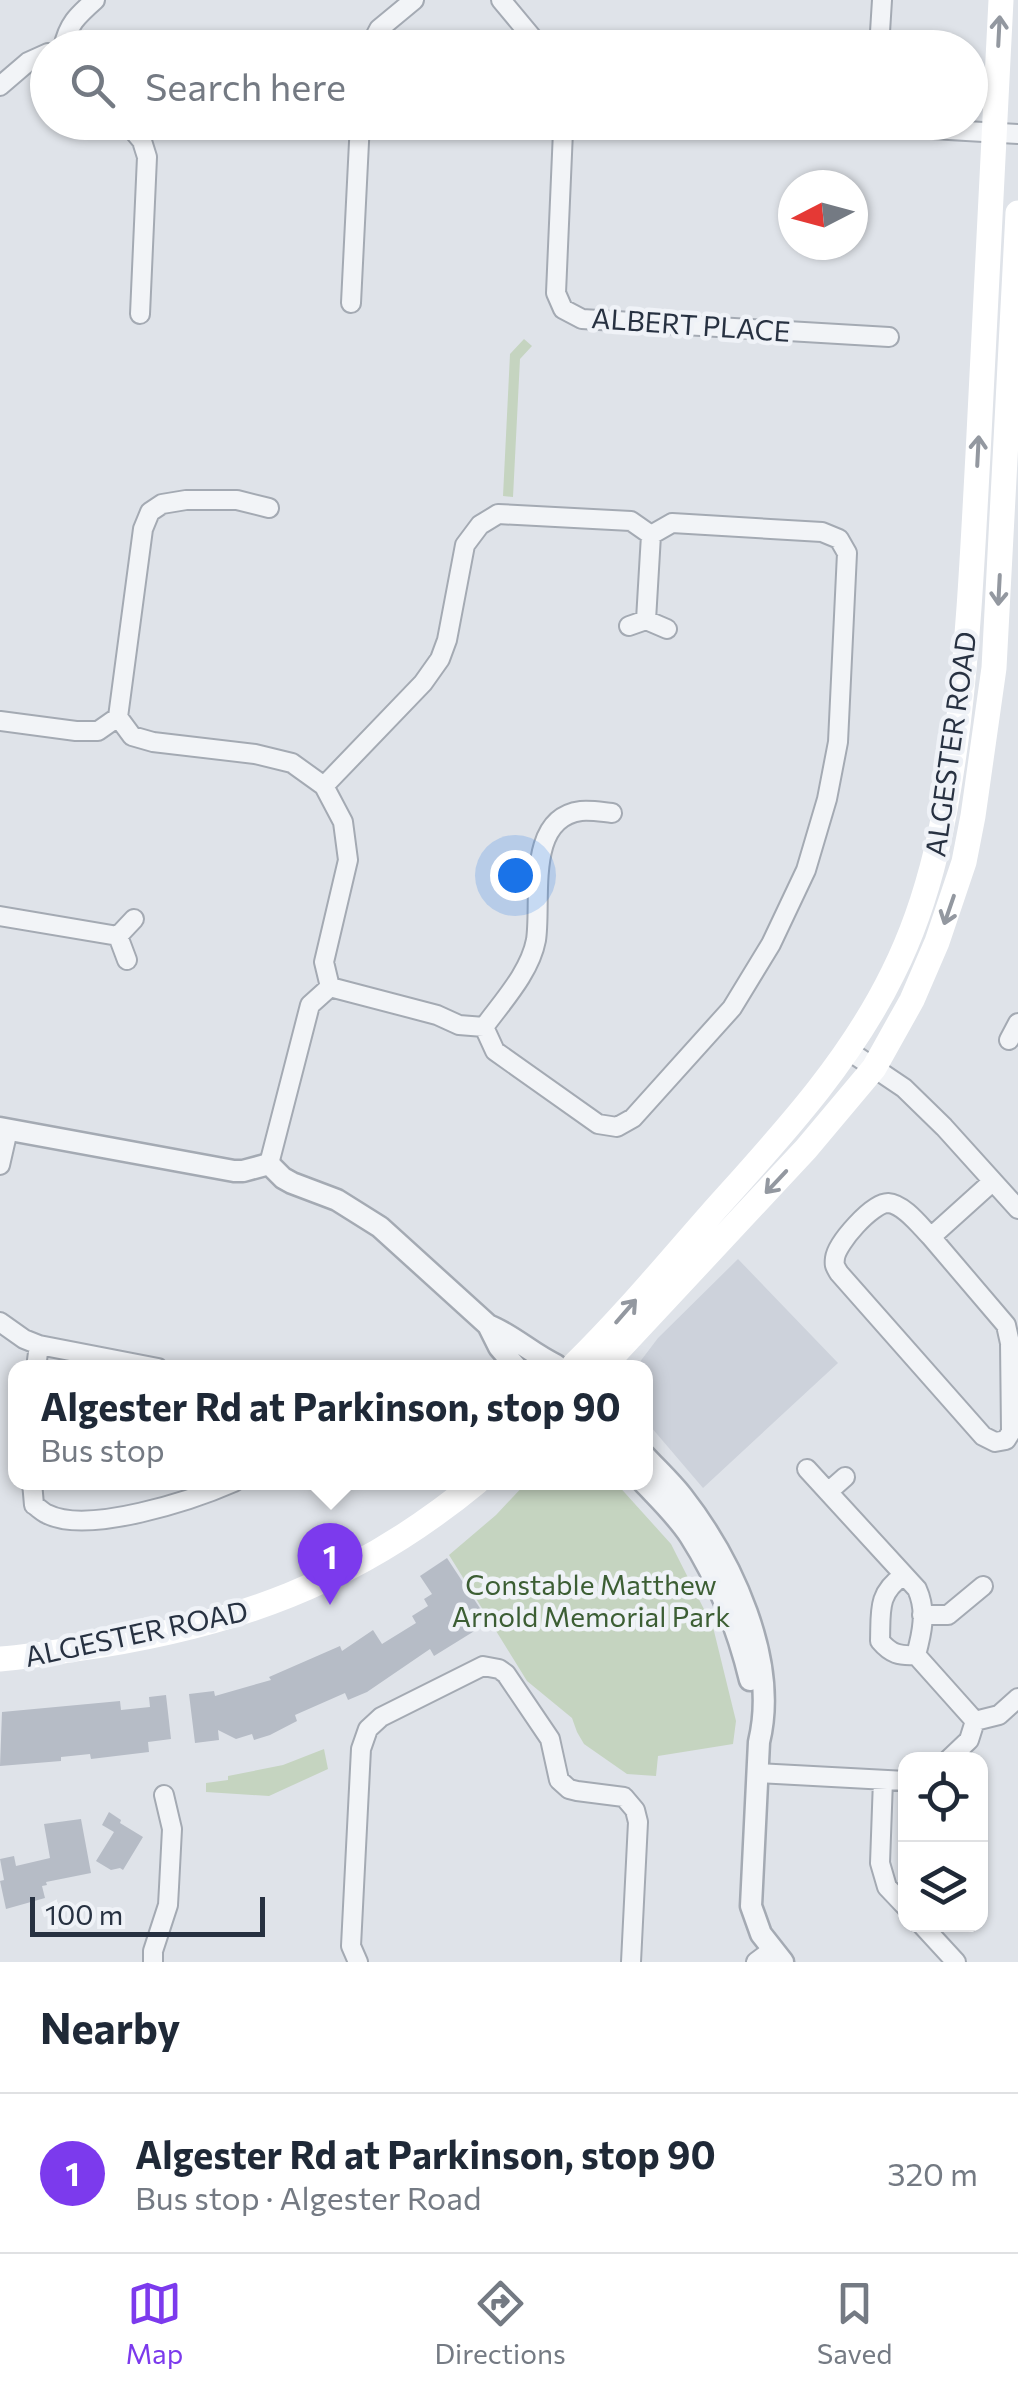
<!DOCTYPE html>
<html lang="en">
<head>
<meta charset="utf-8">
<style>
  :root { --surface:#fff; --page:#f6f6f7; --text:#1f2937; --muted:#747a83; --line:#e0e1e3; --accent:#7c3aed }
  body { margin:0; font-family:Commissioner,sans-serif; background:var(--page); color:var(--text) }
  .controls { position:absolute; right:30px; bottom:30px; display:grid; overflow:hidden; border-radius:20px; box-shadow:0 2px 8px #0004 }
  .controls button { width:90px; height:90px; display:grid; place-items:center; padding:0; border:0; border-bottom:2px solid var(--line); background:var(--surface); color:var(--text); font:50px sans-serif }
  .compass { position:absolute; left:778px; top:170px; width:90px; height:90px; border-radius:50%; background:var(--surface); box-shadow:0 2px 8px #0004; rotate:264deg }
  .scale { position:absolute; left:30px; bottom:25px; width:235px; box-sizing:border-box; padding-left:10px; border:5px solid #273141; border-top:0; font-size:28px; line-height:35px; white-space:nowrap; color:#273141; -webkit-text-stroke:8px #eff2f7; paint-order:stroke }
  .you { position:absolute; left:515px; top:875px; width:35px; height:35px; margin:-25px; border:8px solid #fff; border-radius:50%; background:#1a73e8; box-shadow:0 0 0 15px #1a73e833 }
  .badge { display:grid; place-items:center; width:65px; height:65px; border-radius:50%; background:var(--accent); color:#fff; font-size:32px; font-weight:700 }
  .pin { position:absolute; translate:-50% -82px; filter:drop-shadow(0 2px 5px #0008) }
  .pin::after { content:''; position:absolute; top:52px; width:35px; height:30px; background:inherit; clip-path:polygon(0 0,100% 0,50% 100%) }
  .popup { position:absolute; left:8px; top:1360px; width:645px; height:130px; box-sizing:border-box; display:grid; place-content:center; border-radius:20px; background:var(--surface); filter:drop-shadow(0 2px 8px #0005); font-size:32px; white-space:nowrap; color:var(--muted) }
  .popup b { font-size:38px; color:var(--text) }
  .popup::after { content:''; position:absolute; left:50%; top:100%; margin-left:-20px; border:20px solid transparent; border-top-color:var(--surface) }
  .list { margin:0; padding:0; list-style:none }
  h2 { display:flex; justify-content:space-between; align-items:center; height:130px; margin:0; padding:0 40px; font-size:42px }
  h2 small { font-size:32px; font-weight:400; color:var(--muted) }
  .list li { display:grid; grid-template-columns:65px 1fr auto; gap:30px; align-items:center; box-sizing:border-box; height:160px; padding:0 40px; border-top:2px solid var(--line) }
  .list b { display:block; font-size:38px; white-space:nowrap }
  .list p { margin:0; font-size:32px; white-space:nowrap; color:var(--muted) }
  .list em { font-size:32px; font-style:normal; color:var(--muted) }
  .icon { flex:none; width:55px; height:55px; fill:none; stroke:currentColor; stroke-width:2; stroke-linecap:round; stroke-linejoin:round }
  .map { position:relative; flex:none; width:1018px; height:1962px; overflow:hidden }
  .search { position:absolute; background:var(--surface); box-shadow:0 2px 8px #0004; left:30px; right:30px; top:30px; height:110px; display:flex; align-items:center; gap:25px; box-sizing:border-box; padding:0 35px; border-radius:55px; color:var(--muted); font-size:38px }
  .sheet { height:290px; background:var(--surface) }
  nav { display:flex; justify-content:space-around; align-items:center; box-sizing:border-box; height:140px; border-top:2px solid var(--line); background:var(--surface); font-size:28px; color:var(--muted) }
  nav a { display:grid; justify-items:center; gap:5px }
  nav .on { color:var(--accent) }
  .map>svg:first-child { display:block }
  .built { fill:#cdd2db }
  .green { fill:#c5d4c0 }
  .building { fill:#b6bcc6 }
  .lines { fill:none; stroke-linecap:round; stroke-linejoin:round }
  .minor-casing { stroke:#a4aab3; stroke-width:22 }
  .tertiary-casing { stroke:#a4aab3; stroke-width:25 }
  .minor { stroke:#f2f4f7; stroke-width:18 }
  .tertiary { stroke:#f2f4f7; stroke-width:20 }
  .secondary { stroke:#fff; stroke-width:25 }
  .oneway { stroke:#9398a0 }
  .labels { text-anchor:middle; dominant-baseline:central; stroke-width:9; stroke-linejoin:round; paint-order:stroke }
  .street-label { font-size:28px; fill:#273141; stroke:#eff2f7 }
  .park-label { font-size:28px; fill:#3c5e34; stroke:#eff2f7 }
</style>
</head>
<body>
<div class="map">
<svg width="1018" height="1962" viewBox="0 0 1018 1962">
  <rect width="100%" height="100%" fill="#dfe3e9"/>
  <path class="built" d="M738,1259L838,1363L703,1488L645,1420V1368L636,1367L658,1338Z"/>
  <path class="green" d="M524,339L532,346L520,359L513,497L503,496L510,354Z
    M527,1482L616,1483L671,1544L713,1627L736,1721L733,1744L658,1756L656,1776L627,1774L584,1744L577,1732L572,1718L527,1681L449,1555L496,1515Z
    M324,1749L328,1769L269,1796L206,1792V1783L228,1780V1776L283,1765Z"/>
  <path class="building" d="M447,1558L489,1622L434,1656L430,1649L367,1692L348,1700L345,1693L295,1715L297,1721L270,1735L254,1740L252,1734L236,1739L218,1730L219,1740L195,1743L189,1694L214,1691L215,1696L271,1680L269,1677L340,1646L342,1651L373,1630L382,1644L416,1623L412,1616L428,1606L424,1599L432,1594L420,1576Z
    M166,1695L171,1739L148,1742L149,1752L91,1759L90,1754L61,1757V1761L0,1766L2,1712L120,1701L121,1710L150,1707L149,1697Z
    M109,1812L121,1820L120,1823L143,1837L123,1870L120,1868L111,1870L96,1861L114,1832L102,1825Z
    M81,1819L91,1873L46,1882L47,1885L42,1886L45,1898L6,1909L0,1881L4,1880L0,1859L14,1856L16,1866L50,1858L44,1824Z"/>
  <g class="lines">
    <g class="minor-casing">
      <path id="minor" d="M501,0L541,48
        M63,48C68,24 77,16 95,0
        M369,48L379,29L414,0
        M879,48L882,0
        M0,86L28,62L48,53
        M126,122L142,141L147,157L140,314
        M568,122L563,131L556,293L563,309L582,319L889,337
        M811,122L1018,134
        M351,303L360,122
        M646,620L651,535
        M629,626L646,620L667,629
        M118,717L143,529L150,512L162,504L186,500H237L269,508
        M0,721L76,731H98L118,717L132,736L153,742L255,754L292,763L324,786L343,822L348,860L324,962L330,987L310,1005L269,1164
        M324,786L423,683L440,659L447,640L465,545L480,525L498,514L631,521L651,535L672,523L822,532L839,539L847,553L838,742L827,799L806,870L771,944L732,1008L633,1118L617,1127L598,1124L495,1051L484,1027L459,1025L437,1015L330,987
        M0,916L118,936
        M127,960L118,936L134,919
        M484,1027C503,1001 530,972 536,940C542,901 525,818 581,811C591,810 602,812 612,813
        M1009,1040L1018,1023
        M849,1051L904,1088L944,1127L1018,1209
        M0,1165L8,1130
        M931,1237C921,1227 904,1204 888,1203C872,1203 837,1243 835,1258C834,1266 835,1266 839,1273L983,1436L995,1442L1006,1440L1011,1432L1010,1343L1006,1325L931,1237L992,1182
        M0,1322L24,1339L39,1345L158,1368
        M36,1368L39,1345
        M807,1469L917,1589C927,1611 922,1633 916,1655L975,1721
        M32,1482L34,1505C35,1505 45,1514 47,1514C88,1535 193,1500 234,1482
        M828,1492L845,1477
        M903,1576C877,1593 881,1612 880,1641C891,1654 899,1656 916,1655
        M922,1615H948L983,1586
        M948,1760L969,1740L975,1721L999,1715L1018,1698
        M758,1773L906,1781
        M883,1780L880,1863L887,1887L906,1907
        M921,1924L956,1962
        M153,1962V1951L168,1905L169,1887L172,1829L164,1795
        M358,1962L351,1946L361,1749L368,1729L381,1717L483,1666L499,1669L506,1674L550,1739L559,1780L569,1789L577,1791L624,1797L635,1810L638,1822L631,1962
        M756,1962L772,1950"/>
    </g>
    <g class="tertiary-casing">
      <path id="tertiary" d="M0,1128L234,1171H243L269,1164L283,1178L292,1183L337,1200L380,1227L488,1325L499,1347L517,1368
        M488,1325C513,1335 532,1354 556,1365
        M645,1456C657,1469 671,1482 682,1496C732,1560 779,1660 759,1742L751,1906L761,1934L783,1962
        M643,1482C659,1499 677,1516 690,1536C718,1580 738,1630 750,1680"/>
    </g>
    <use href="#minor" class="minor"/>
    <use href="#tertiary" class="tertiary"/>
    <path class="secondary" d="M574,1365C623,1317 666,1265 711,1214C779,1138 848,1065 893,973C932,895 947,811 958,725C969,635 973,544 978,454C985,302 993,151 1001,0
      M605,1368L610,1359L806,1149L874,1068L912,1000L937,942L964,862L973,816L994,668L1018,213
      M0,1659C26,1657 51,1653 76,1649C232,1627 355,1583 477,1482"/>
  </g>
  <defs><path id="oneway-shaft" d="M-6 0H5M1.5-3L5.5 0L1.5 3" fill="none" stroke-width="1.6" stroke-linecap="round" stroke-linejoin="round" transform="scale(2.5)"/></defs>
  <g class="oneway">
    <use href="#oneway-shaft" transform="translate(999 31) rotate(-87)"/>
    <use href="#oneway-shaft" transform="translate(978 451) rotate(-87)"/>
    <use href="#oneway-shaft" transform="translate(999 590) rotate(93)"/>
    <use href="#oneway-shaft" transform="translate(949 910) rotate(109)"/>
    <use href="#oneway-shaft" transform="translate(776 1182) rotate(133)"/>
    <use href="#oneway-shaft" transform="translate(626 1311) rotate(-49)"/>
  </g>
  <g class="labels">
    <g class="street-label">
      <text transform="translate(691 324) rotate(4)">ALBERT PLACE</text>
      <text transform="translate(950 744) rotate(-82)">ALGESTER ROAD</text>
      <text transform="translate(136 1633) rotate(-12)">ALGESTER ROAD</text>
    </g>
    <g class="park-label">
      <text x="591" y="1584">Constable Matthew<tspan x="591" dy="32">Arnold Memorial Park</tspan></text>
    </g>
  </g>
</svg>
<div class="controls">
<button><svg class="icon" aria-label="locate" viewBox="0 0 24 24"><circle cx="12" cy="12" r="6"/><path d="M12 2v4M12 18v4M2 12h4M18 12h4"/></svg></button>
<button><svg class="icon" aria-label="layers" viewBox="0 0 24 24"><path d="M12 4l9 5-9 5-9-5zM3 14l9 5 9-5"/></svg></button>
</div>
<svg class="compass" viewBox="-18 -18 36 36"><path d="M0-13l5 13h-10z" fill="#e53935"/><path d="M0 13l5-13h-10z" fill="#747a83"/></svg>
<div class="scale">100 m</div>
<div class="you"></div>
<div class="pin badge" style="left:330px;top:1605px">1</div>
<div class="popup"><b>Algester Rd at Parkinson, stop 90</b>Bus stop</div>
<div class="search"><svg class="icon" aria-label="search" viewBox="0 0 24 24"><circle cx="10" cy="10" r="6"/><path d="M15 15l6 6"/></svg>Search here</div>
</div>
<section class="sheet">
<h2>Nearby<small></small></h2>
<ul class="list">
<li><span class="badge">1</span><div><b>Algester Rd at Parkinson, stop 90</b><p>Bus stop · Algester Road</p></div><em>320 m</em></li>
</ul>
</section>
<nav>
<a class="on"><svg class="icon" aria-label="map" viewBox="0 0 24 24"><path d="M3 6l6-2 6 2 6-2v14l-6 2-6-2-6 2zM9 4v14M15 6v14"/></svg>Map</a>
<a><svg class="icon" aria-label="directions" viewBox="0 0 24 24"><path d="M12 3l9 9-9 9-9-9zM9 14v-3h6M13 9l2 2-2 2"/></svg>Directions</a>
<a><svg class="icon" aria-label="saved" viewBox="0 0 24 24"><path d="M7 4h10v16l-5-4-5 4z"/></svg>Saved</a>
</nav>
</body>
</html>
